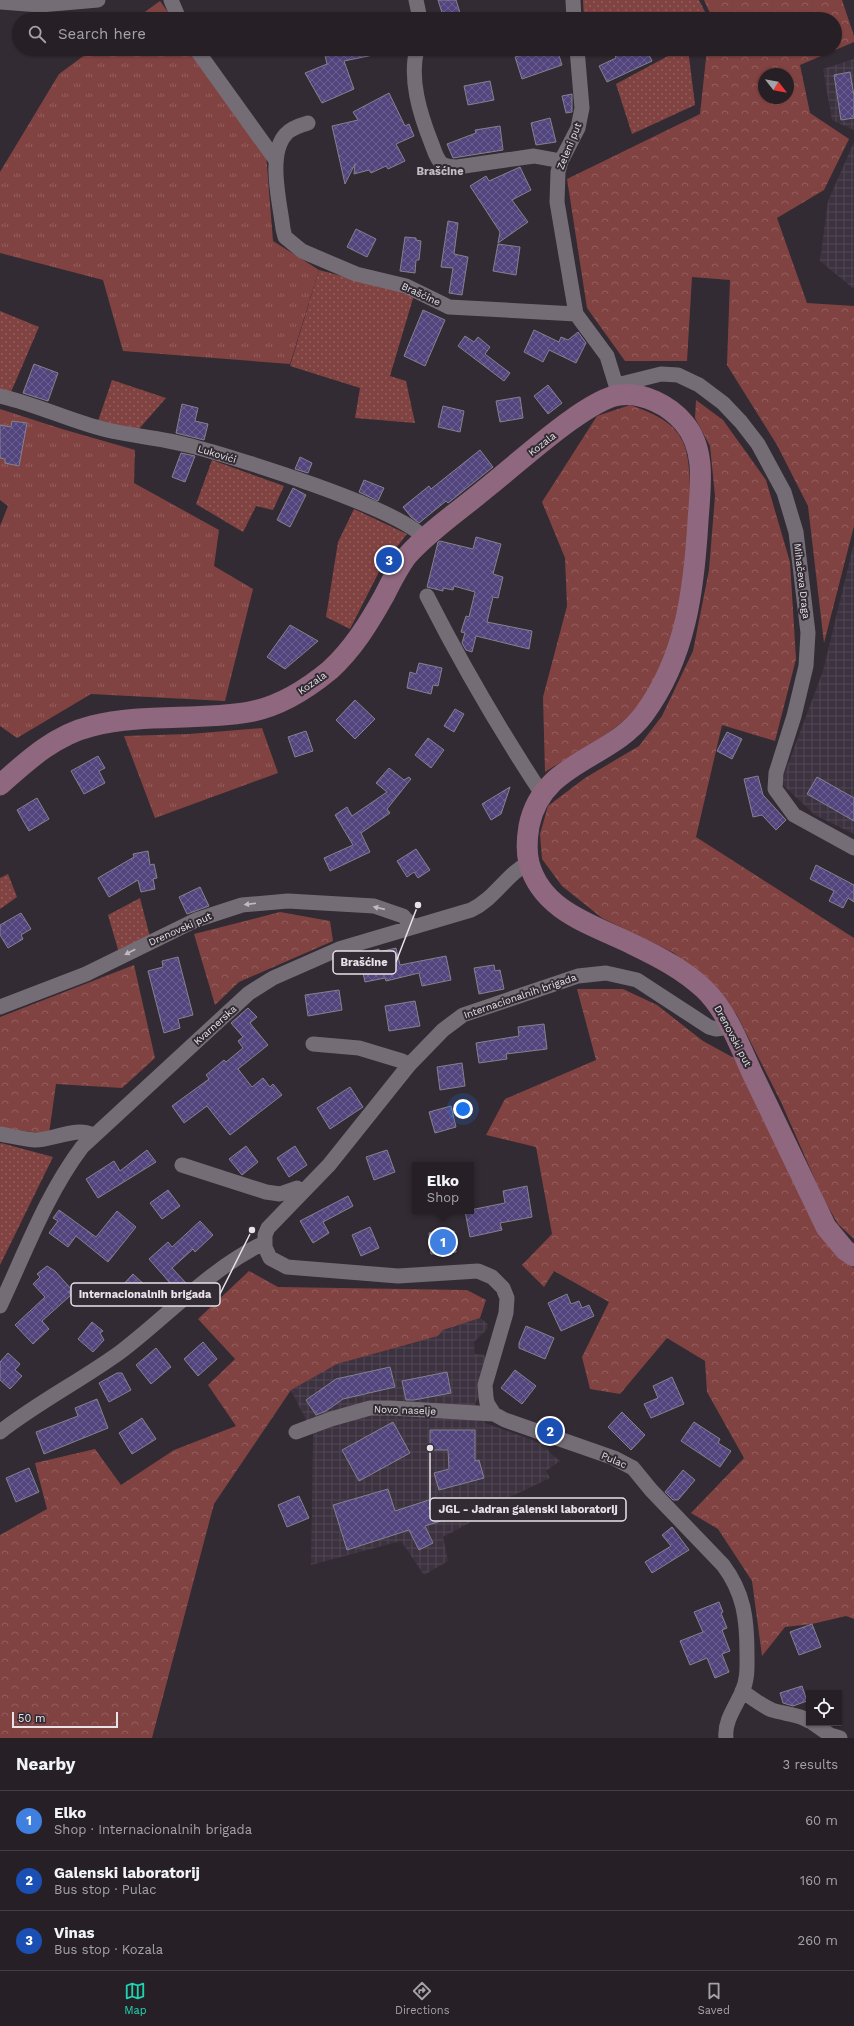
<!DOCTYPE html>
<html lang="en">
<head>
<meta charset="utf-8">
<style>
  :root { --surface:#262026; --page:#322d32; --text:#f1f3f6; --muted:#a4a3a7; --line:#423e43; --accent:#1fd5b0 }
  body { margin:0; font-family:"Work Sans",sans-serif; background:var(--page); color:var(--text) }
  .controls { position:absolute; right:12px; bottom:12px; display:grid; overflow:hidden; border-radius:0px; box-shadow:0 1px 3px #0004 }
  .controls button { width:36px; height:36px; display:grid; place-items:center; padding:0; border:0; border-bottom:1px solid var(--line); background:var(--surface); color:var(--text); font:20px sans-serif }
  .compass { position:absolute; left:758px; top:68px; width:36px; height:36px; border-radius:50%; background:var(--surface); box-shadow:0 1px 3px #0004; rotate:121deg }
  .scale { position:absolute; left:12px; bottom:10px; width:106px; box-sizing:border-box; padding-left:4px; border:2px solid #e7e3e8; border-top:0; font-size:11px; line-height:14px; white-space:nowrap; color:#e7e3e8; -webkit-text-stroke:3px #322b33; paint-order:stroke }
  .you { position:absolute; left:463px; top:1109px; width:14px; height:14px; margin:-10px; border:3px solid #fff; border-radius:50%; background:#1a73e8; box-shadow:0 0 0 6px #1a73e833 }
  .badge { display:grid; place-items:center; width:26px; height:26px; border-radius:50%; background:var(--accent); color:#fff; font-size:13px; font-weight:700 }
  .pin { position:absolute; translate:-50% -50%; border:2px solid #fff; box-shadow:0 1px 4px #0006 }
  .popup { position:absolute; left:412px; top:1162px; width:62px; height:52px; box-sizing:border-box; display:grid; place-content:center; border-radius:0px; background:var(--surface); filter:drop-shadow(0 1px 3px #0005); font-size:13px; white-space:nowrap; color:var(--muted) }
  .popup b { font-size:15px; color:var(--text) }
  .popup::after { content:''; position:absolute; left:50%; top:100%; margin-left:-8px; border:8px solid transparent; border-top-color:var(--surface) }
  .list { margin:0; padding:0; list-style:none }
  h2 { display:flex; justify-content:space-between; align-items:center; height:52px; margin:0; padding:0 16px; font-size:17px }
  h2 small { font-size:13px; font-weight:400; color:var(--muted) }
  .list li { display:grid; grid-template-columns:26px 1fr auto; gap:12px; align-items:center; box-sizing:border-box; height:60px; padding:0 16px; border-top:1px solid var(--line) }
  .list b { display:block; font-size:15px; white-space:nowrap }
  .list p { margin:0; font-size:13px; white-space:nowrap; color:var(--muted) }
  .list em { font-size:13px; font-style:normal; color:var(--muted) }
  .icon { flex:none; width:22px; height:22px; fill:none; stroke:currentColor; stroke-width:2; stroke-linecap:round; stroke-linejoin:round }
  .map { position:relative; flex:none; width:854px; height:1738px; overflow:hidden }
  .search { position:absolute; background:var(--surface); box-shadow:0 1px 3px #0004; left:12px; right:12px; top:12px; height:44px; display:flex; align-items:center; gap:10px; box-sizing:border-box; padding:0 14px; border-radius:22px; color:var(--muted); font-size:15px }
  .sheet { height:232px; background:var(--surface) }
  nav { display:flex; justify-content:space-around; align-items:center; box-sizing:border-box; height:56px; border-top:1px solid var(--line); background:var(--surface); font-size:11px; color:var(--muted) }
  nav a { display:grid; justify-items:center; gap:2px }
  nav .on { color:var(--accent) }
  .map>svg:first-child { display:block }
  .industrial { fill:url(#industrial-grid) }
  .grass { fill:url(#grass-tufts) }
  .forest { fill:url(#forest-crowns); fill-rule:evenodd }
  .park { fill:url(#park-dots) }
  .building { fill:url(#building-cross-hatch); stroke:#84828d }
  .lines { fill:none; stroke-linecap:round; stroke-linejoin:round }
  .street { stroke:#756d76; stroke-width:15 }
  .secondary { stroke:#8f677e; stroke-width:21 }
  .oneway { fill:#bfbac0 }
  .labels { text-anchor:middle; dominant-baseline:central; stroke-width:4; stroke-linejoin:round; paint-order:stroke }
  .street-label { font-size:10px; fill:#e7e3e8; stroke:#322b33 }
  .neighbourhood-label { font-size:11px; font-weight:bold; fill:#c5bdc6; stroke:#322b33 }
  .leader { fill:none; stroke:#e7e3e8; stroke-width:1.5 }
  .callout-dot { fill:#e7e3e8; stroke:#322b33; stroke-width:1.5 }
  .callout { fill:#322b33; stroke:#e7e3e8; stroke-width:1.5 }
  .callout-label { font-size:11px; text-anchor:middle; font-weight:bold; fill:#e7e3e8 }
</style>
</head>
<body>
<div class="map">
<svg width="854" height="1738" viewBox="0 0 854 1738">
  <defs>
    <pattern id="industrial-grid" width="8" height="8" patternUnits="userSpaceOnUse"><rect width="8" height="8" fill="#3d323f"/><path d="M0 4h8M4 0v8" fill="none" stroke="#504652"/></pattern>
    <pattern id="grass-tufts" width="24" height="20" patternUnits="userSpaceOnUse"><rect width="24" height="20" fill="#814342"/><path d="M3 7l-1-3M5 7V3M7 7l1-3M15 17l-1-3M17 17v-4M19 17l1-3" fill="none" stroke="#935e5d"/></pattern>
    <pattern id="forest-crowns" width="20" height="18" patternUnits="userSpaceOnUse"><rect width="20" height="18" fill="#814342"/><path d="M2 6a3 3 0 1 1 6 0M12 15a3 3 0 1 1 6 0" fill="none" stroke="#935e5d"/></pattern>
    <pattern id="park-dots" width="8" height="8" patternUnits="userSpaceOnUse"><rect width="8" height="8" fill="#814342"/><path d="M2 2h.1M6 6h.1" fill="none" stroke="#935e5d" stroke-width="1.8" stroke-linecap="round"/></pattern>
    <pattern id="building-cross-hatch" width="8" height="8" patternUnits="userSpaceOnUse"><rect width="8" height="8" fill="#52457e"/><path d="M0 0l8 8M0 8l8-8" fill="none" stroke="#6b6090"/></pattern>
  </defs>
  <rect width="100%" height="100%" fill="#322b33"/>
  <path class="industrial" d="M854,59V130L832,120L823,69Z
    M854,142V289L820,261L828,201Z
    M854,543V834L815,815L781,783L823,671Z
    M480,1318L487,1323L488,1328L474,1342L475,1354H483L485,1357L478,1398L475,1404L485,1423L546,1445L549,1452L560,1461L546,1471L550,1478L508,1498L505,1504L443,1537L448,1561L424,1575L401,1541L311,1565L313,1434L291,1390L337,1364L438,1336L443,1330Z"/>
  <path class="grass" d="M160,1L173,19H135Z
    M93,49H193L266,154L273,241L319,270L290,364L123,351L103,280L0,253V172L59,74Z
    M0,409L62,429L135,450L134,483L219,530L214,566L253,589L225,701L91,694L17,738L0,726V526L8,506L0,500Z
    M262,728L278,773L155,818L124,736L189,734Z"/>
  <path class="forest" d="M704,0H842L854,36V42L800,65L810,113L849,139L824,190L777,218L807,303L854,306V526L824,643L808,506L777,445L727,365L730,280L692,277L687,361H625L587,308L567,179L700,114L707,49H835V19H710V13ZM764,74H788V98H764Z
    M696,400L723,420L766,480L790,562L796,659L775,741L722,725L696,837L854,938V1239L838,1224L824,1200L781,1102L737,1015L717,991L674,953L602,918L562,886L542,859L540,834L548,806L585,778L639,746L662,716L693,651L709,570L715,496L710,446L695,418Z
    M630,405C650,412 674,421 683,442C699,475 684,597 673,634C669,648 655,680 648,693C627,728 579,750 545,772L543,697L567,606L565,558L542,502L597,416Z
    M280,912L330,921L333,941L239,982L215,1005L194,934Z
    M134,965L155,1058L122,1088L56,1084L49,1134L0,1128V1017Z
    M577,989H623L657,1005L703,1041L734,1058L834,1253L854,1268V1619L846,1616L812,1624L785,1627L762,1656L752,1581L718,1529L691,1513L744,1458L707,1392L705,1361L667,1338L620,1394L590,1389L582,1357L609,1302L554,1271L544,1287L522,1265L552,1234L536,1147L486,1135L505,1099L596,1060Z
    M249,1271L278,1287L467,1290L486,1300L480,1318L443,1330L438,1336L337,1364L291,1390L214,1504L152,1738H0V1535L47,1509L35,1463L95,1449L121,1485L174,1450L236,1426L208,1385L235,1359L198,1319Z"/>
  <path class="park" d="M583,0H699L707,16L696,19H584Z
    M681,49H688L695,105L632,134L616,84Z
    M319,270L414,295L390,376L406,381L415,423L355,418L360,388L290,366Z
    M0,311L39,327L11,392L0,391Z
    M112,380L166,398L138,430L98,421Z
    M212,460L284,486L273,510L256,506L243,532L196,504Z
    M354,509L407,534L382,566L350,629L326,617L338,542Z
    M8,874L17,897L0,909V878Z
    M140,898L150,937L119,953L108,915Z
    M1,1143L53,1157L0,1265V1144Z"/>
  <path class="building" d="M438,0H456L461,16L444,19Z
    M335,49H377L378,54L344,61L354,89L322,103L305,73L327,64L324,51Z
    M541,49H557L562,65L522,79L515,57Z
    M629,49H646L652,61L607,82L599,66L616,58L615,55Z
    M850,72L854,96V118L841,120L834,75Z
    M490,81L494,100L468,105L464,86Z
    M389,93L405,126L409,124L414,136L396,144L405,161L388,169L386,166L371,173L369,170L354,174L355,164L345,184L332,126L358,120L353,112Z
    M572,94V112L566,113L562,96Z
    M550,118L556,142L536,145L531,123Z
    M500,126L503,150L453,158L447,144L476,133L475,130Z
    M520,167L531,190L512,200L528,222L498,243L500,232L470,186L486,176L489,181Z
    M448,221L458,223L454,254L468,257L462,295L449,293L453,268L441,267Z
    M356,229L376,239L367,257L347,247Z
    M405,237L416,238V240L421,241L419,260H416L415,273L400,271Z
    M498,244L520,247L516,275L493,271Z
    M423,310L445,320L425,366L404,356Z
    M534,330L559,342L561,337L568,340L578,332L586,343L576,363L549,350L543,362L524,352Z
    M465,336L474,342L478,337L490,347L485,354L510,373L504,381L458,346Z
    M34,364L58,373L48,401L23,393Z
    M548,385L562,403L548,414L534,396Z
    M520,397L523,418L500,422L496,401Z
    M182,404L198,408L195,421L208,424L204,440L176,433Z
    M443,406L464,411L460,432L438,427Z
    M12,421L27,423L19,466L5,463V459L0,458V425L11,427Z
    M480,450L493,467L448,503L446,501L419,523L411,517L403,507L429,486L431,489Z
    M181,453L195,456L185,482L172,477Z
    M300,457L312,463L308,473L295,469Z
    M364,480L384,488L378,501L359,492Z
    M293,488L306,495L290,527L277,520Z
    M476,537L501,544L493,574L503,577L498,598L493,597L487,622L532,631L529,649L476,636L472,652L466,650L462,643L465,633L461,632L466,616L469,617L475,592L454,586L453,590L443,588V591L427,587L438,542L440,541L473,549Z
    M290,625L318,641L285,669L267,657Z
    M419,663L442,668L438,686L433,685L431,694L407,688L410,672L416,674Z
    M355,700L375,719L355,739L336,720Z
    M455,709L464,714L454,732L444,726Z
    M306,731L313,751L295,757L288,737Z
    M727,732L742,739L732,759L717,751Z
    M428,738L444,750L431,768L415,755Z
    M98,756L105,768L99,771L105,783L84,794L71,771Z
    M389,768L404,780L409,777L411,779L387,809L390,813L361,833L370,852L330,871L324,858L353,845L335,815L347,807L352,816L387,792L376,783Z
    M758,776L763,795L786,820L776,830L762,815L753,817L744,779Z
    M817,777L854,798V821L807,794Z
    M510,787L501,814L491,820L482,804Z
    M37,798L49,819L29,831L17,810Z
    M416,849L430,870L418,878L414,872L407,877L397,861Z
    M148,851L150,865L154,864L157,878L153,879L155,889L141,892L138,880L109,897L98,878L134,857L133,854Z
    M816,865L854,885V902L848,898L843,908L829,901L834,891L810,879Z
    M200,887L209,906L187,914L179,897Z
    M21,913L31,929L21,935L23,939L8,948L0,935V925Z
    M396,948L400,965L446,956L451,980L422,986L419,973L386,981L385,978L365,982L359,954L379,949V952Z
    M178,957L193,1015L178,1019L180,1028L164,1033L148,971L163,967L162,961Z
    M494,965L495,971L500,970L504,989L479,994L474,968Z
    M339,990L342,1010L308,1016L305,995Z
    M415,1001L420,1026L389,1031L385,1006Z
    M248,1008L257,1017L250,1023L268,1045L238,1069L252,1087L263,1078L270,1087L273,1084L282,1095L230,1135L207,1106L184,1123L172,1106L209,1079L206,1075L224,1060L226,1062L243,1048L238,1041L243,1037L231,1023Z
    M544,1024L547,1049L506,1054L507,1059L479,1063L476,1043L519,1036L518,1027Z
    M462,1063L465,1086L440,1090L437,1067Z
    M350,1087L363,1107L330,1129L317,1108Z
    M451,1106L456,1127L435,1133L429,1112Z
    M246,1146L258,1162L242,1175L229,1159Z
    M295,1146L307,1165L289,1177L277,1158Z
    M147,1150L156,1162L98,1198L86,1179L114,1161L120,1171Z
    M387,1150L395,1172L374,1180L366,1157Z
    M527,1186L532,1217L500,1223L502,1230L470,1237L465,1211L505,1203L503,1191Z
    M168,1190L180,1206L162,1219L150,1203Z
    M348,1196L353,1206L323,1222L329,1233L313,1243L300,1221Z
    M59,1210L96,1237L117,1211L136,1227L108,1262L76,1236L68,1247L49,1233L58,1221L53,1218Z
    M200,1221L213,1235L195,1252L193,1249L172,1268L186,1283L177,1291L149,1259L168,1242L172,1247Z
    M370,1227L379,1248L361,1256L352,1235Z
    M454,1231L456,1252L431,1254L429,1233Z
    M47,1266L55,1271L72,1290L69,1292L71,1295L42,1321L49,1329L33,1344L15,1325L45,1297L33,1284L40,1277L37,1274Z
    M133,1274L148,1288L133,1303L119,1289Z
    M567,1294L571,1304L579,1301L582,1308L589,1305L594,1316L561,1331L548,1303Z
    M92,1322L103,1331L100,1333L104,1340L93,1352L78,1339Z
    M526,1326L554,1338L545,1359L519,1348V1343Z
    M203,1342L217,1359L198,1376L184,1359Z
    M156,1348L171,1367L151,1384L136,1365Z
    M8,1353L20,1364L15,1370L22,1376L10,1389L0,1380V1362Z
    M390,1367L395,1387L343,1399L326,1411L316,1415L306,1400L336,1379Z
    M515,1370L536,1386L522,1404L501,1388Z
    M447,1372L451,1393L414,1400H406L402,1381Z
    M117,1373H122L131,1390L109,1402L99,1383Z
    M672,1377L684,1404L651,1418L644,1404L658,1398L653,1386Z
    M97,1399L108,1428L44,1454L36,1432L78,1416L75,1408Z
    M622,1412L645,1435L631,1450L608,1427Z
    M142,1418L156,1439L132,1454L119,1433Z
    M393,1422L410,1453L359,1481L342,1450Z
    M694,1422L720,1439L718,1443L731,1451L720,1467L681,1441Z
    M430,1430H475V1461L479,1460L484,1478L439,1490L434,1473L449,1469L448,1450H430Z
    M29,1468L39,1492L16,1502L6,1478Z
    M683,1470L695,1480L678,1500H673L665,1492Z
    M388,1489L395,1511L435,1498L441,1521L425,1526L433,1543L419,1550L409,1530L347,1550L333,1505Z
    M299,1496L309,1518L287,1527L278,1505Z
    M672,1527L689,1550L652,1573L645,1562L671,1546L662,1535Z
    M719,1602L723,1612L721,1613L727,1628L722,1630L730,1651L722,1654L729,1672L715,1678L707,1658L690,1665L680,1641L703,1632L694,1612Z
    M812,1624L821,1647L799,1655L790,1632Z
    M802,1686L807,1701L793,1706L783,1703L780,1693Z"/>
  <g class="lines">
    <path class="street" d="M171,0L179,19
      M416,0L420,19
      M573,0L574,19
      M0,2L40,5L98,0
      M196,49L275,159
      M417,49C409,79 420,114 431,142C434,149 436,159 442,164C447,167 452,167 457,167L534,156L561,161
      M308,123C301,125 291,128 286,134C267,154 280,203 283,229L285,237L302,251L356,274L406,286L449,307L576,314L607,356L619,395
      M576,314L557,202L558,172L561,161L578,128L582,108L577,49
      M617,385L661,374L678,375L699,385L723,403L741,422L758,444L784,492L796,532L808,633L806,666L794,716L776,773L775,789L794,815L854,848
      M0,396C36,404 70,421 107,430C133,436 161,438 187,445C225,454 409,511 424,539
      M427,596C462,665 500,730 542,794
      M0,1007L86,974L196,920L242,905L288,901L374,906L403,916L412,926
      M313,1044L359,1048L402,1061L409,1065
      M0,1134C11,1136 23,1139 35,1140C54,1140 76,1126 93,1135
      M182,1165L266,1192L280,1194L297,1188L302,1193
      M0,1306C25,1253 46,1195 82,1147L249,993L273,978L339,949L471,910C496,898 507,873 529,863
      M0,1432C37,1403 80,1381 119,1353C167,1317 209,1269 264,1243
      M296,1432L331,1419L370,1408H391L494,1414
      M742,1691C752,1698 762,1706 772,1710C784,1714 799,1714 809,1721
      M813,1723L830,1735L840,1738
      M726,1738C724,1721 736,1706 742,1692C748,1679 747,1666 747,1653C747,1619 744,1593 723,1565L651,1490L633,1468L614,1458L505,1420L494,1414L487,1403L486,1397L485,1385L506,1313L507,1298L503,1288L492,1277L478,1271L398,1276L287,1267L270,1258L265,1247V1235L268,1228L329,1165L409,1065L443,1030L463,1015L578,976L606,973L637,980L709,1027L716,1029L730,1027"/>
    <path class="secondary" d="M0,785C28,760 55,735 92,726C143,713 197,721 249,712C278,707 307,689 330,670C353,649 369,623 384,596C391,582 398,568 407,556C429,531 459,511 484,490C514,467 585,400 619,395C643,392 669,405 684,423C707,450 700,489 698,521C694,589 686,657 644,714C610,760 542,761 529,826C527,838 526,851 529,863C542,912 594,925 634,945C659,957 684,970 704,989C728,1012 740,1047 754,1077C778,1127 802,1177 826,1227L845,1250L854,1256"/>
  </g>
  <defs><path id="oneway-solid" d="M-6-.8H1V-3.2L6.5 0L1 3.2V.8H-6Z"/></defs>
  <g class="oneway">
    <use href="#oneway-solid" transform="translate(250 904) rotate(173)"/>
    <use href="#oneway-solid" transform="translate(379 908) rotate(-167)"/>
    <use href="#oneway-solid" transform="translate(130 952) rotate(153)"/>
  </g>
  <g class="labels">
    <g class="street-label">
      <text transform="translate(569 146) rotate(-68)">Zeleni put</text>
      <text transform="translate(421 294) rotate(25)">Brašćine</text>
      <text transform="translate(542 444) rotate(-38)">Kozala</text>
      <text transform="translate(217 454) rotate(17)">Lukovići</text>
      <text transform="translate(802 581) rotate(83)">Mihačeva Draga</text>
      <text transform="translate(312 683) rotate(-35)">Kozala</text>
      <text transform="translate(180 929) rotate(-24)">Drenovski put</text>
      <text transform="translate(520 996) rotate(-19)">Internacionalnih brigada</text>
      <text transform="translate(215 1025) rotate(-42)">Kvarnerska</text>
      <text transform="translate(733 1036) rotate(62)">Drenovski put</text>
      <text transform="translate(405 1410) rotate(2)">Novo naselje</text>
      <text transform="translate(614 1460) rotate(23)">Pulac</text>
    </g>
    <g class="neighbourhood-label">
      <text x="440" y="171">Brašćine</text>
    </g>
  </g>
  <path class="leader" d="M418 905L396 962M252 1230L220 1294M430 1448L430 1510"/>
  <g class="callout-dot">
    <circle cx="418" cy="905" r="4"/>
    <circle cx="252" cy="1230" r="4"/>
    <circle cx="430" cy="1448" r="4"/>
  </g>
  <g class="callout">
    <rect x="333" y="951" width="63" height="23" rx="4"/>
    <rect x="71" y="1283" width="149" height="23" rx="4"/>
    <rect x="430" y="1498" width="196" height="23" rx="4"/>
  </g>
  <g class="callout-label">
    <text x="364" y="966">Brašćine</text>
    <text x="145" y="1298">Internacionalnih brigada</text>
    <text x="528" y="1513">JGL - Jadran galenski laboratorij</text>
  </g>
</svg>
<div class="controls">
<button><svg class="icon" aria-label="locate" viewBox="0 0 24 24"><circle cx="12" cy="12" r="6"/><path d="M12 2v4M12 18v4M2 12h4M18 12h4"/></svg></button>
</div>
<svg class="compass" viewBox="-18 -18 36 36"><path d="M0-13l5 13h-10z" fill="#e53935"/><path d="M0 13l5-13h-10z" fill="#a4a3a7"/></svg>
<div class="scale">50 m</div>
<div class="you"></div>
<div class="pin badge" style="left:443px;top:1242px;background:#3f7fe0">1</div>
<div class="popup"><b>Elko</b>Shop</div>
<div class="pin badge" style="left:550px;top:1431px;background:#1a4fb4">2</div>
<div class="pin badge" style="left:389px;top:560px;background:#1a4fb4">3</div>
<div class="search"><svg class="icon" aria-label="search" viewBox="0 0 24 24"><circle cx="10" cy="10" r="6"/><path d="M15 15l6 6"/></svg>Search here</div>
</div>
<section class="sheet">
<h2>Nearby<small>3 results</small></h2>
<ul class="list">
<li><span class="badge" style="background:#3f7fe0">1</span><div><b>Elko</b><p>Shop · Internacionalnih brigada</p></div><em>60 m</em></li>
<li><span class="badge" style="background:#1a4fb4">2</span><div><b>Galenski laboratorij</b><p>Bus stop · Pulac</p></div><em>160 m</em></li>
<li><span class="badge" style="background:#1a4fb4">3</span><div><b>Vinas</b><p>Bus stop · Kozala</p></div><em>260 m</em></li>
</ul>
</section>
<nav>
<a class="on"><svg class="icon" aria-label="map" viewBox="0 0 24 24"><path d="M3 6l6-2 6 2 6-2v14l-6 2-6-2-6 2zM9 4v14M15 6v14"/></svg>Map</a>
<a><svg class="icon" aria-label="directions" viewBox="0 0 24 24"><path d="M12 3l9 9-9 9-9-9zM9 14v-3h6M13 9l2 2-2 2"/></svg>Directions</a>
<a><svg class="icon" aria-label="saved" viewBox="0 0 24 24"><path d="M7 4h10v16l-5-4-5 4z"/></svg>Saved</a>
</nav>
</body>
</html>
